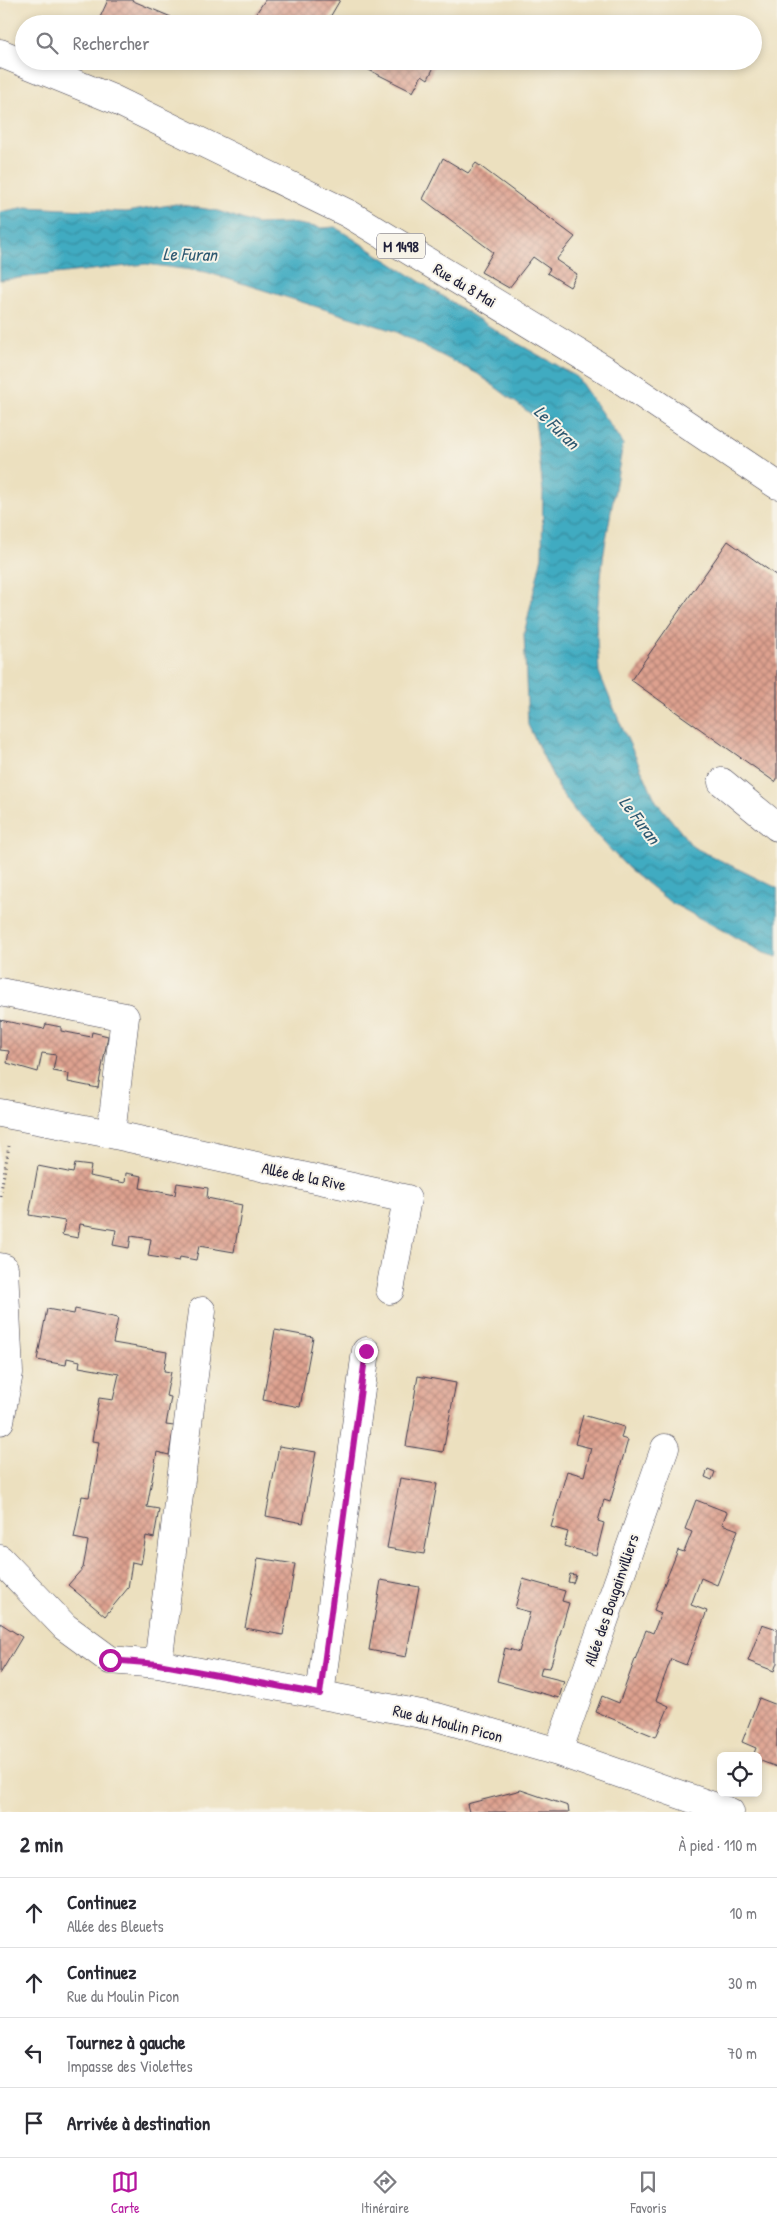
<!DOCTYPE html>
<html lang="fr">
<head>
<meta charset="utf-8">
<style>
  :root { --surface:#fff; --page:#f2f2f3; --text:#2b2b33; --muted:#7c7c81; --line:#e1e1e2; --accent:#b5179e }
  body { margin:0; font-family:"Patrick Hand",sans-serif; background:var(--page); color:var(--text) }
  .controls { position:absolute; right:15px; bottom:15px; display:grid; overflow:hidden; border-radius:8px; box-shadow:0 2px 8px #0003 }
  .controls button { width:45px; height:45px; display:grid; place-items:center; padding:0; border:0; border-bottom:1px solid var(--line); background:var(--surface); color:var(--text); font:25px sans-serif }
  .stop { position:absolute; width:15px; height:15px; margin:-11px; border:4px solid #b5179e; border-radius:50%; background:#fff }
  .stop.end { background:#b5179e; border-color:#fff; box-shadow:0 1px 5px #0008 }
  .list { margin:0; padding:0; list-style:none }
  h2 { display:flex; justify-content:space-between; align-items:center; height:65px; margin:0; padding:0 20px; font-size:21px }
  h2 small { font-size:16px; font-weight:400; color:var(--muted) }
  .list li { display:grid; grid-template-columns:32px 1fr auto; gap:15px; align-items:center; box-sizing:border-box; height:70px; padding:0 20px; border-top:1px solid var(--line) }
  .list b { display:block; font-size:19px; white-space:nowrap }
  .list p { margin:0; font-size:16px; white-space:nowrap; color:var(--muted) }
  .list em { font-size:16px; font-style:normal; color:var(--muted) }
  .icon { flex:none; width:28px; height:28px; fill:none; stroke:currentColor; stroke-width:2; stroke-linecap:round; stroke-linejoin:round }
  .map { position:relative; flex:none; width:777px; height:1812px; overflow:hidden }
  .search { position:absolute; background:var(--surface); box-shadow:0 2px 8px #0003; left:15px; right:15px; top:15px; height:55px; display:flex; align-items:center; gap:12px; box-sizing:border-box; padding:0 18px; border-radius:28px; color:var(--muted); font-size:19px }
  .sheet { height:345px; background:var(--surface) }
  nav { display:flex; justify-content:space-around; align-items:center; box-sizing:border-box; height:70px; border-top:1px solid var(--line); background:var(--surface); font-size:14px; color:var(--muted) }
  nav a { display:grid; justify-items:center; gap:2px }
  nav .on { color:var(--accent) }
  .map>svg:first-child { display:block }
  .water { fill:url(#water-waves); stroke:#32667e }
  .building { fill:url(#building-cross-hatch) }
  .lines { fill:none; stroke-linecap:round; stroke-linejoin:round }
  .minor-casing { stroke:#403e4f; stroke-width:29 }
  .major-casing { stroke:#403e4f; stroke-width:29 }
  .path { stroke:#403e4f; stroke-width:3; stroke-dasharray:1 4; stroke-linecap:butt }
  .minor { stroke:#fff; stroke-width:28 }
  .major { stroke:#fff; stroke-width:28 }
  .route { stroke:#b5179e; stroke-width:6 }
  .labels { text-anchor:middle; dominant-baseline:central; stroke-width:4; stroke-linejoin:round; paint-order:stroke }
  .shield { fill:#f7f3e8; stroke:#62616f; stroke-width:1 }
  .shield-label { font-size:15px; font-weight:bold; fill:#22223b }
  .street-label { font-size:16px; fill:#22223b; stroke:#f7f3e8 }
  .water-label { font-size:18px; font-style:italic; fill:#2e5971; stroke:#f7f3e8 }
</style>
</head>
<body>
<div class="map">
<svg width="777" height="1812" viewBox="0 0 777 1812">
  <defs>
    <pattern id="water-waves" width="16" height="10" patternUnits="userSpaceOnUse" patternTransform="scale(1.25)"><rect width="16" height="10" fill="#41abc1"/><path d="M0 5q4-4 8 0t8 0" fill="none" stroke="#368b9e"/></pattern>
    <pattern id="building-cross-hatch" width="8" height="8" patternUnits="userSpaceOnUse" patternTransform="scale(1.25)"><rect width="8" height="8" fill="#dea18f"/><path d="M0 0l8 8M0 8l8-8" fill="none" stroke="#b48376"/></pattern>
  </defs>
  <rect width="100%" height="100%" fill="#f7f3e8"/>
  <filter id="ink" filterUnits="userSpaceOnUse"><feTurbulence type="fractalNoise" baseFrequency=".02" numOctaves="2"/><feDisplacementMap in="SourceGraphic" scale="10" xChannelSelector="R" yChannelSelector="G"/><feConvolveMatrix kernelMatrix="1 2 1 2 8 2 1 2 1" color-interpolation-filters="sRGB"/></filter>
  <filter id="wash" filterUnits="userSpaceOnUse"><feTurbulence type="fractalNoise" baseFrequency=".0096" numOctaves="4" result="noise"/><feDisplacementMap in="SourceGraphic" scale="20" xChannelSelector="R" yChannelSelector="G"/><feGaussianBlur stdDeviation="1.12" result="paint"/><feColorMatrix in="noise" values="0 0 0 0 0 0 0 0 0 0 0 0 0 0 0 0 0 1.4 0 .05"/><feComposite in="paint" operator="in"/></filter>
  <g filter="url(#wash)">
    <rect width="100%" height="100%" fill="#ece0bf"/>
    <path class="water" d="M176,204L218,211L256,224L291,223L322,228L335,227L503,335L577,377L623,444L604,551L596,622L599,672L620,723L656,801L693,847L777,888V957L764,953L670,902L628,868L580,818L560,791L528,725L524,634L542,556L543,492L535,417L478,374L394,331L206,272L146,264L0,280V212L26,207L126,212Z"/>
    <g id="blocks">
      <path class="building" d="M108,0H131L171,17L168,24H97Z
        M265,0H340L326,24H270L255,15Z
        M369,61H437L428,79L422,75L413,92L365,68Z
        M443,158L468,173L476,163L575,237L556,260L577,274L570,287L547,273L550,269L533,257L509,288L481,272L493,252L423,199Z
        M728,541L777,576V779L775,782L631,680Z
        M0,1020L44,1029L46,1024L61,1027V1031L91,1037L92,1032L108,1036L98,1088L68,1082L69,1074L53,1071L56,1055L42,1053L38,1072L7,1063L9,1051L0,1050Z
        M75,1164L91,1166L89,1176L125,1183L126,1173L142,1176L140,1188L175,1195L177,1183L208,1188L207,1198L242,1205L234,1252L199,1246L196,1260L180,1257L179,1261L148,1256L151,1239L131,1236L129,1248L113,1245L116,1230L80,1224L78,1238L62,1235L65,1221L29,1215L38,1166L73,1173Z
        M47,1309L74,1314L75,1309L118,1318L113,1343L167,1352L164,1371L171,1372L166,1396L171,1397L166,1425L174,1426L169,1455L157,1452L147,1507L159,1509L154,1538L146,1536L141,1564L132,1562L128,1588L105,1616L68,1585L83,1568L88,1541L74,1538L82,1496L89,1497L99,1442L92,1441L99,1398L113,1400L119,1374L79,1367L80,1361L67,1358L66,1365L37,1360Z
        M275,1330L313,1337L300,1407L263,1400Z
        M418,1376L456,1383L443,1452L406,1446Z
        M583,1415L624,1427L621,1438L628,1440L610,1502L604,1500L598,1521L604,1523L596,1555L564,1546L568,1532L551,1527L567,1471L584,1476L591,1448L575,1444Z
        M279,1446L316,1452L303,1523L266,1516Z
        M708,1469L715,1472L712,1480L705,1477Z
        M400,1478L437,1484L424,1554L387,1548Z
        M696,1500L727,1512L722,1524L738,1530L717,1585L701,1578L691,1605L707,1611L686,1665L671,1659L656,1700L669,1706L656,1737L596,1712L602,1696L619,1703L646,1630L653,1633L661,1613L654,1610L678,1550L684,1552L692,1532L685,1529Z
        M258,1558L295,1564L283,1635L245,1628Z
        M570,1574L576,1575L573,1583L568,1582Z
        M523,1579L565,1591L562,1601L569,1603L550,1668L542,1667L540,1675L564,1681L559,1698L497,1681L505,1648L519,1652L530,1612L515,1608Z
        M381,1580L419,1587L406,1657L369,1650Z
        M0,1623L22,1637L0,1674Z
        M762,1624L777,1629V1663L774,1671L748,1661Z
        M759,1698L777,1705V1767L758,1760V1756H753L756,1748L742,1742Z
        M521,1790L568,1806L569,1812H469L467,1804Z"/>
    </g>
  </g>
  <g filter="url(#ink)">
    <use href="#blocks" fill-opacity="0" stroke="#403e4f" stroke-width="1"/>
    <g class="lines">
      <g class="minor-casing">
        <path id="minor" d="M722,782L777,827
          M0,992L125,1017L111,1134L0,1113
          M111,1134L407,1199L390,1290
          M0,1267L4,1268L9,1373L0,1421
          M0,1559L65,1627L110,1660L158,1664L437,1717L558,1752L730,1812
          M158,1664L202,1311
          M320,1695L366,1351
          M558,1752L665,1448"/>
      </g>
      <g class="major-casing">
        <path id="major" d="M0,53L113,99L349,214L609,372L777,485"/>
      </g>
      <path class="path" d="M0,1196L9,1146"/>
      <use href="#minor" class="minor"/>
      <use href="#major" class="major"/>
    </g>
  </g>
  <g class="lines" filter="url(#ink)">
    <path class="route" d="M110,1660L158,1664L320,1694L366,1351"/>
  </g>
  <g class="labels">
    <rect class="shield" x="377" y="233.5" width="48" height="25" rx="4"/>
    <g class="shield-label">
      <text x="401" y="246">M 1498</text>
    </g>
    <g class="street-label">
      <text transform="translate(465 285) rotate(31)">Rue du 8 Mai</text>
      <text transform="translate(304 1176) rotate(12)">Allée de la Rive</text>
      <text transform="translate(611 1600) rotate(-71)">Allée des Bougainvilliers</text>
      <text transform="translate(448 1723) rotate(14)">Rue du Moulin Picon</text>
    </g>
    <g class="water-label">
      <text transform="translate(190 254) rotate(1)">Le Furan</text>
      <text transform="translate(557 427) rotate(44)">Le Furan</text>
      <text transform="translate(640 820) rotate(53)">Le Furan</text>
    </g>
  </g>
</svg>
<div class="controls">
<button><svg class="icon" aria-label="locate" viewBox="0 0 24 24"><circle cx="12" cy="12" r="6"/><path d="M12 2v4M12 18v4M2 12h4M18 12h4"/></svg></button>
</div>
<div class="stop" style="left:110px;top:1660px"></div>
<div class="stop end" style="left:366px;top:1351px"></div>
<div class="search"><svg class="icon" aria-label="search" viewBox="0 0 24 24"><circle cx="10" cy="10" r="6"/><path d="M15 15l6 6"/></svg>Rechercher</div>
</div>
<section class="sheet">
<h2>2 min<small>À pied · 110 m</small></h2>
<ul class="list">
<li><svg class="icon" aria-label="ahead" viewBox="0 0 24 24"><path d="M12 20V5M6 11l6-6 6 6"/></svg><div><b>Continuez</b><p>Allée des Bleuets</p></div><em>10 m</em></li>
<li><svg class="icon" aria-label="ahead" viewBox="0 0 24 24"><path d="M12 20V5M6 11l6-6 6 6"/></svg><div><b>Continuez</b><p>Rue du Moulin Picon</p></div><em>30 m</em></li>
<li><svg class="icon" aria-label="left" viewBox="0 0 24 24"><path d="M17 20v-9H6M10 6l-5 5 5 5"/></svg><div><b>Tournez à gauche</b><p>Impasse des Violettes</p></div><em>70 m</em></li>
<li><svg class="icon" aria-label="arrive" viewBox="0 0 24 24"><path d="M6 21V4h12l-3 4 3 4H6"/></svg><div><b>Arrivée à destination</b></div></li>
</ul>
</section>
<nav>
<a class="on"><svg class="icon" aria-label="map" viewBox="0 0 24 24"><path d="M3 6l6-2 6 2 6-2v14l-6 2-6-2-6 2zM9 4v14M15 6v14"/></svg>Carte</a>
<a><svg class="icon" aria-label="directions" viewBox="0 0 24 24"><path d="M12 3l9 9-9 9-9-9zM9 14v-3h6M13 9l2 2-2 2"/></svg>Itinéraire</a>
<a><svg class="icon" aria-label="saved" viewBox="0 0 24 24"><path d="M7 4h10v16l-5-4-5 4z"/></svg>Favoris</a>
</nav>
</body>
</html>
